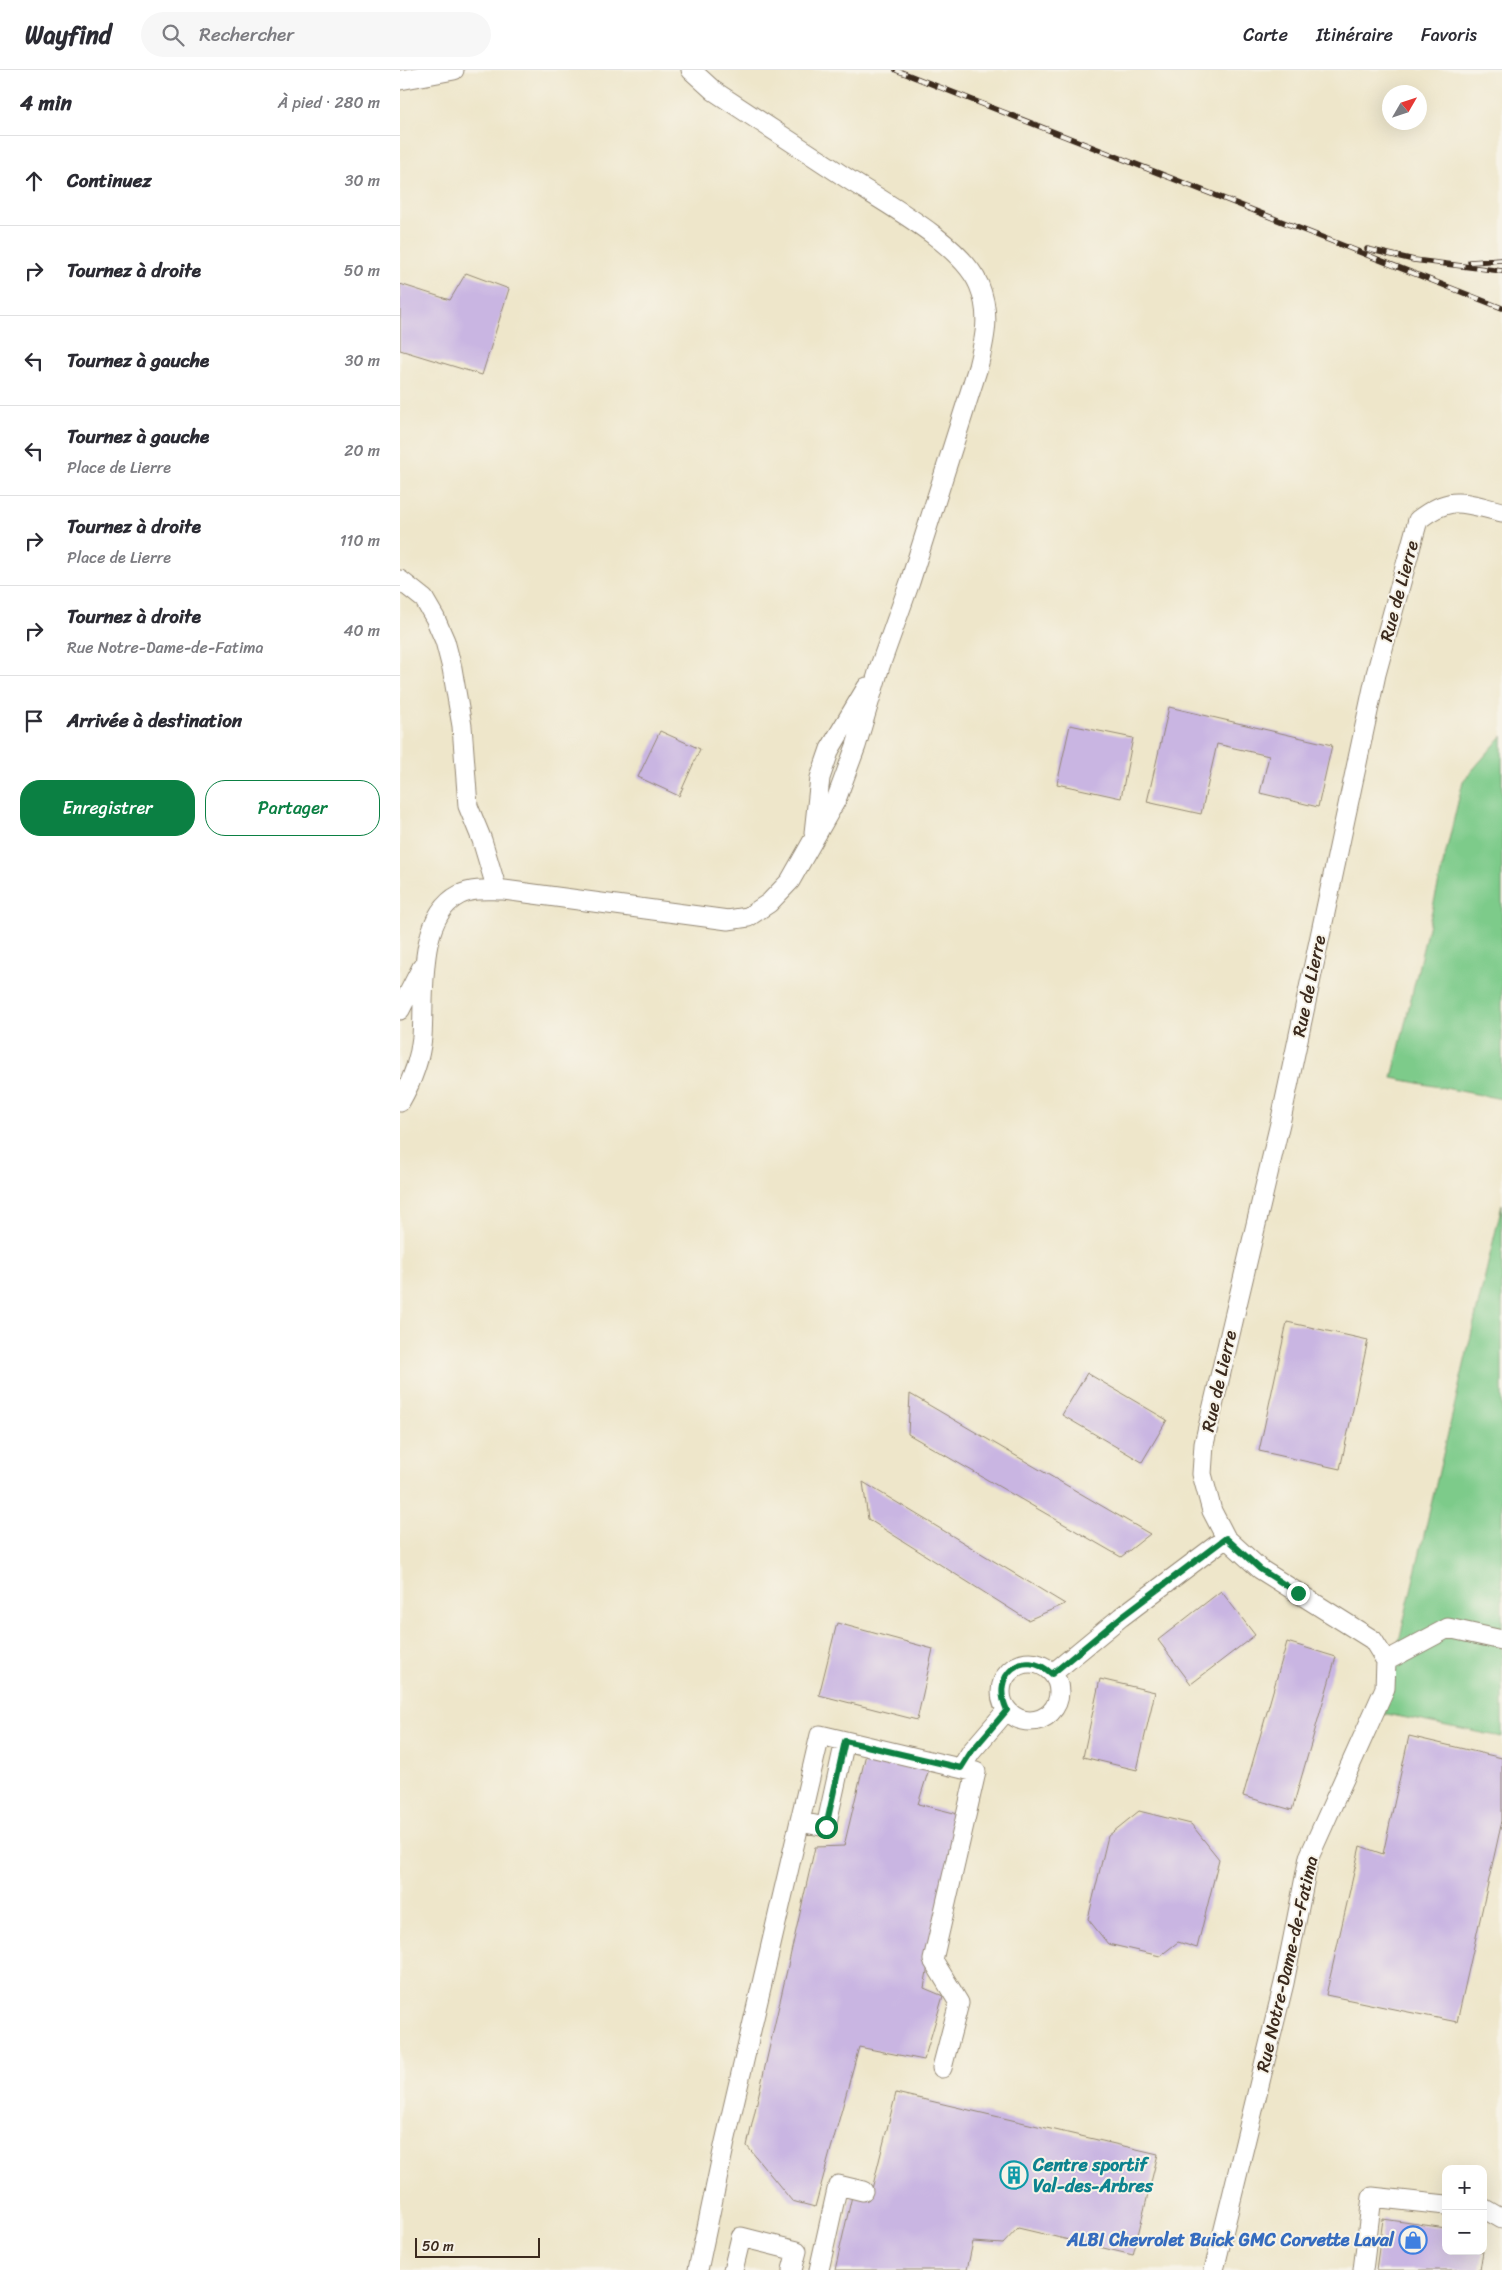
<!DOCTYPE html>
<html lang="fr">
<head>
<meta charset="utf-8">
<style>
  :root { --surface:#fff; --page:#f7f7f7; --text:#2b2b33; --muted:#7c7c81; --line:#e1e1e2; --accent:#0b8043 }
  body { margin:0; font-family:Sriracha,sans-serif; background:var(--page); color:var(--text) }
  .controls { position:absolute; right:15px; bottom:15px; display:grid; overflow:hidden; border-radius:10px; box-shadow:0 5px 20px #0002 }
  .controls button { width:45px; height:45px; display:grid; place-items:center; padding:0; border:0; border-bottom:1px solid var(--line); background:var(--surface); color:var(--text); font:25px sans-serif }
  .compass { position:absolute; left:982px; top:15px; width:45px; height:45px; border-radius:50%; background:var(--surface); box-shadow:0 5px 20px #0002; rotate:51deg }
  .scale { position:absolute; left:15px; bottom:12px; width:125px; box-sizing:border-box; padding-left:5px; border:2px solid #3b2a1e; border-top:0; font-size:14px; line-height:18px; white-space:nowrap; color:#3b2a1e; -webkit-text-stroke:4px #f7f3e8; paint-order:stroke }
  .stop { position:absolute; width:15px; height:15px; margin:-11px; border:4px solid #0b8043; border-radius:50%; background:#fff }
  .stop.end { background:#0b8043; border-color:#fff; box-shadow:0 1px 5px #0008 }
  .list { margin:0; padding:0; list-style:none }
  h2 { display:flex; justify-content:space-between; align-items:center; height:65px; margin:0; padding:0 20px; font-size:21px }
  h2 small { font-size:16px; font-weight:400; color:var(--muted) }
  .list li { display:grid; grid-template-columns:32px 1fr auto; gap:15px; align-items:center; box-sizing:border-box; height:90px; padding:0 20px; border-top:1px solid var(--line) }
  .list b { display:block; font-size:19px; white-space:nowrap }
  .list p { margin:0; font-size:16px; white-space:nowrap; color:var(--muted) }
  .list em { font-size:16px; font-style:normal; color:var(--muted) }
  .actions { display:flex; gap:10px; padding:15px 20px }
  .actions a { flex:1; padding:11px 0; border:1px solid var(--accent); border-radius:20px; text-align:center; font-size:18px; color:var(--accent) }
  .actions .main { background:var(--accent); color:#fff }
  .icon { flex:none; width:28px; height:28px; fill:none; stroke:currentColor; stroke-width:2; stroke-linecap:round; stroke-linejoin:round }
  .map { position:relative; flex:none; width:1102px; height:2200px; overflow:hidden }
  header { display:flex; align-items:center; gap:30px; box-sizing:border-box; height:70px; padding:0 25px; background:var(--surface); border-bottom:1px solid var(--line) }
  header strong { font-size:24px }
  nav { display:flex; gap:28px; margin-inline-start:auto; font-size:18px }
  .search { width:350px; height:45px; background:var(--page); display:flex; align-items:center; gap:12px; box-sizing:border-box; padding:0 18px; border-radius:28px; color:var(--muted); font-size:19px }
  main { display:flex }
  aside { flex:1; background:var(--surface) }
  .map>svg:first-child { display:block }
  .green { fill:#7dcb8a; stroke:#5c7a54 }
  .building { fill:#c9b5e2 }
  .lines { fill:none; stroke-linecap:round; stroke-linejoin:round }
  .minor-casing { stroke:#948874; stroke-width:21 }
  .minor { stroke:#fff; stroke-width:19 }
  .rail-casing { stroke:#3b2a1e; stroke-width:5.5 }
  .rail { stroke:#f7f3e8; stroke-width:4; stroke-dasharray:11; stroke-linecap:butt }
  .route { stroke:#0b8043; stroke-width:6 }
  .labels { text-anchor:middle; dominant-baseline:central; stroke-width:4; stroke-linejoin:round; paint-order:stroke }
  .street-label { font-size:18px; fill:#3b2a1e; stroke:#f7f3e8 }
  .culture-label { font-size:18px; font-weight:bold; fill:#0d838f; stroke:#f7f3e8; text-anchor:start }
  .shop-label { font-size:18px; font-weight:bold; fill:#366cbe; stroke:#f7f3e8; text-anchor:end }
</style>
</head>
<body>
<header>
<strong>Wayfind</strong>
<div class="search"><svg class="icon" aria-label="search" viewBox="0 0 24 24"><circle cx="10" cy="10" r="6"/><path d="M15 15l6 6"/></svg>Rechercher</div>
<nav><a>Carte</a><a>Itinéraire</a><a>Favoris</a></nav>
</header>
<main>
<aside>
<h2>4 min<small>À pied · 280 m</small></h2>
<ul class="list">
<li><svg class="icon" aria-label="ahead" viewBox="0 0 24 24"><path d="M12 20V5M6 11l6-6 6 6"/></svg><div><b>Continuez</b></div><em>30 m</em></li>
<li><svg class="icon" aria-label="right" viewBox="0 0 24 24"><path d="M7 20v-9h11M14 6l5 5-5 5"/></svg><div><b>Tournez à droite</b></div><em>50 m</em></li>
<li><svg class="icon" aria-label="left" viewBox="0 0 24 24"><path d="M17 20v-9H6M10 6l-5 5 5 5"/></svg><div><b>Tournez à gauche</b></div><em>30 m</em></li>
<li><svg class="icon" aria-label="left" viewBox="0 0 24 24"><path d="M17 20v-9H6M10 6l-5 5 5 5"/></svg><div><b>Tournez à gauche</b><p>Place de Lierre</p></div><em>20 m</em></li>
<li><svg class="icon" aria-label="right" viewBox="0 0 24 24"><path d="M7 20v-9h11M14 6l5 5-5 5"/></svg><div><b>Tournez à droite</b><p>Place de Lierre</p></div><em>110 m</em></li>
<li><svg class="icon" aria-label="right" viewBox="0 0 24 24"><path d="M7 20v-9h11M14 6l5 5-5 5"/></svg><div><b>Tournez à droite</b><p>Rue Notre-Dame-de-Fatima</p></div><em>40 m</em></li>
<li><svg class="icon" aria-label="arrive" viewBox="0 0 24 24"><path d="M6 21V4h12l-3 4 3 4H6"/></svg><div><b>Arrivée à destination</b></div></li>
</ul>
<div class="actions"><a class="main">Enregistrer</a><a>Partager</a></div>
</aside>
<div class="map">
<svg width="1102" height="2200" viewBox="0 0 1102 2200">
  <rect width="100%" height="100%" fill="#f7f3e8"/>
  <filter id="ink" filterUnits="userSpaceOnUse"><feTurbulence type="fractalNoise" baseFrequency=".02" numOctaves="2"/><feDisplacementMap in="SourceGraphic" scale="10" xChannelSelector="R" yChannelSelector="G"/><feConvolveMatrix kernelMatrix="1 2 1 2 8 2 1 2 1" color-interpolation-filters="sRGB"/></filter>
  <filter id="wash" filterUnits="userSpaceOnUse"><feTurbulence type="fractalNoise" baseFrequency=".0096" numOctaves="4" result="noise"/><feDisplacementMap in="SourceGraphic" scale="20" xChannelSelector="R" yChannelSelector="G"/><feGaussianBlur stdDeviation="1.12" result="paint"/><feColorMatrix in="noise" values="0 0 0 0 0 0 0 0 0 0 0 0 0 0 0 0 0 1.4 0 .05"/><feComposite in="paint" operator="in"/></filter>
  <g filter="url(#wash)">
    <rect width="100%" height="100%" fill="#eee6ca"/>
    <path class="green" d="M1102,666V1029L992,1008L1063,711Z
      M1102,1134V1667L982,1643Z"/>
    <g id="blocks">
      <path class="building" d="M66,203L109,219L82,305L0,280V214L50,230Z
        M769,637L932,675L918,737L860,723L869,686L817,674L801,744L747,732Z
        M670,655L733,668L721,728L657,714Z
        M260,661L300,679L279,726L238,707Z
        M887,1252L968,1270L940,1399L859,1381Z
        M687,1303L767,1350L742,1392L662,1345Z
        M510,1324L750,1464L721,1487L508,1364Z
        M463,1412L665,1534L628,1550L468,1449Z
        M821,1521L855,1565L791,1614L758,1570Z
        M437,1553L533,1579L517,1650L419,1625Z
        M887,1572L936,1587L892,1740L843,1726Z
        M700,1609L755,1622L737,1700L683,1687Z
        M1009,1666L1102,1688V1751L1057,1952L926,1925L960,1776L983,1784Z
        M466,1684L529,1699L518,1734L562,1745L538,1840L524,1918L543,1926L524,1990L459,1977L415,2137L392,2131L347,2076L415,1777L444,1776Z
        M739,1741L791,1754L819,1789L797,1878L778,1872L760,1886L708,1874L688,1849L708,1766Z
        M496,2023L758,2084L733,2185L618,2158L603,2174L573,2172L567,2200H435L452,2126L470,2127Z
        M983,2149L1046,2158V2181H1083L1080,2200H976Z"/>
    </g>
  </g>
  <g filter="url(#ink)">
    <use href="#blocks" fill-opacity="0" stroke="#948874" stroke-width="1"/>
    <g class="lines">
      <g class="minor-casing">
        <path id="minor" d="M0,10L54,0
          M0,510L24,529L35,548L45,571L52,598L62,656L68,736L82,770L97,820
          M414,763L420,708L430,679L467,617
          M0,940L22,897
          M0,1032C11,1013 20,989 22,967C25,927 16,847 59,825C73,818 90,820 104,820L328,850L348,847L369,833L390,811L436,730L456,676L480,596L510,512L578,297C585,268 591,244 579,215C561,173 483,132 445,107C401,78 358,50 314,21L291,0
          M986,1591L1048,1558L1102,1570
          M601 1622a29 29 0 1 1 58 0a29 29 0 1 1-58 0Z
          M653,1603L721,1547L826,1468
          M561,1698L571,1682L607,1640
          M400,1752L426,1757L445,1671
          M1083,2138L1102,2149
          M298,2200L325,2072L420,1665L576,1702L533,1890L559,1933L542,1998
          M333,2200L341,2167L397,2181L392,2200
          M419,2200L438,2115L463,2121
          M814,2200L884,1913L909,1787L985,1618L986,1591L973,1570L860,1499L826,1468L812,1441L802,1404L804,1374L881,1049L976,604L1018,450C1052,424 1063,433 1102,442
          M963,2200L972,2127L1046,2135"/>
      </g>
      <use href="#minor" class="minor"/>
      <g class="rail-casing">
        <path id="rail" d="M496,0L1102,238
          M967,179L1014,190L1102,201
          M1070,192L1102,190"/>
      </g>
      <use href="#rail" class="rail"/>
    </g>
  </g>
  <g class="lines" filter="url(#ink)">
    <path class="route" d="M426,1757L445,1671L561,1698L571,1682L607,1640C590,1605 623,1577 652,1604L721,1547L826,1468L860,1499L898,1523"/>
  </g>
  <defs>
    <g id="building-ring" transform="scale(1.4375)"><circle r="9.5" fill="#f7f3e8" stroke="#0f9aa8" stroke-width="1.5"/><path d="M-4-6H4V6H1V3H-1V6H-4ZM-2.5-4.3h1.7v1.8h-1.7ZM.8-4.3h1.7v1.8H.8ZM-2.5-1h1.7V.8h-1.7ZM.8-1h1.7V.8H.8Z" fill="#0f9aa8"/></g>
    <g id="shop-ring" transform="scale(1.4375)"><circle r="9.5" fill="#f7f3e8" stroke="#3f7fe0" stroke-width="1.5"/><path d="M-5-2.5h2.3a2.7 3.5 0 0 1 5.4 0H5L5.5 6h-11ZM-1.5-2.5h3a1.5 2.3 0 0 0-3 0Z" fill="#3f7fe0"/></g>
  </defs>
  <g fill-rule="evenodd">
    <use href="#building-ring" x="614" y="2105"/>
    <use href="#shop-ring" x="1013" y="2170"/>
  </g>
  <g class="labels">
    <g class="street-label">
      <text transform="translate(999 521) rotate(-75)">Rue de Lierre</text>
      <text transform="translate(909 916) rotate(-78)">Rue de Lierre</text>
      <text transform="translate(819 1311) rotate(-77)">Rue de Lierre</text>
      <text transform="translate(887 1894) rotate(-77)">Rue Notre-Dame-de-Fatima</text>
    </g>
    <g class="culture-label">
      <text x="633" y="2095">Centre sportif<tspan x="633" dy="21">Val-des-Arbres</tspan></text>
    </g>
    <g class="shop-label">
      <text x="994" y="2170">ALBI Chevrolet Buick GMC Corvette Laval</text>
    </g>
  </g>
</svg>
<div class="controls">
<button>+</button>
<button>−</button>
</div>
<svg class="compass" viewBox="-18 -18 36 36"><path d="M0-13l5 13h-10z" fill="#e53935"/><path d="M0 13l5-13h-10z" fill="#7c7c81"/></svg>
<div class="scale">50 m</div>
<div class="stop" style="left:426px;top:1757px"></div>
<div class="stop end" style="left:898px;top:1523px"></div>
</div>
</main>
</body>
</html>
